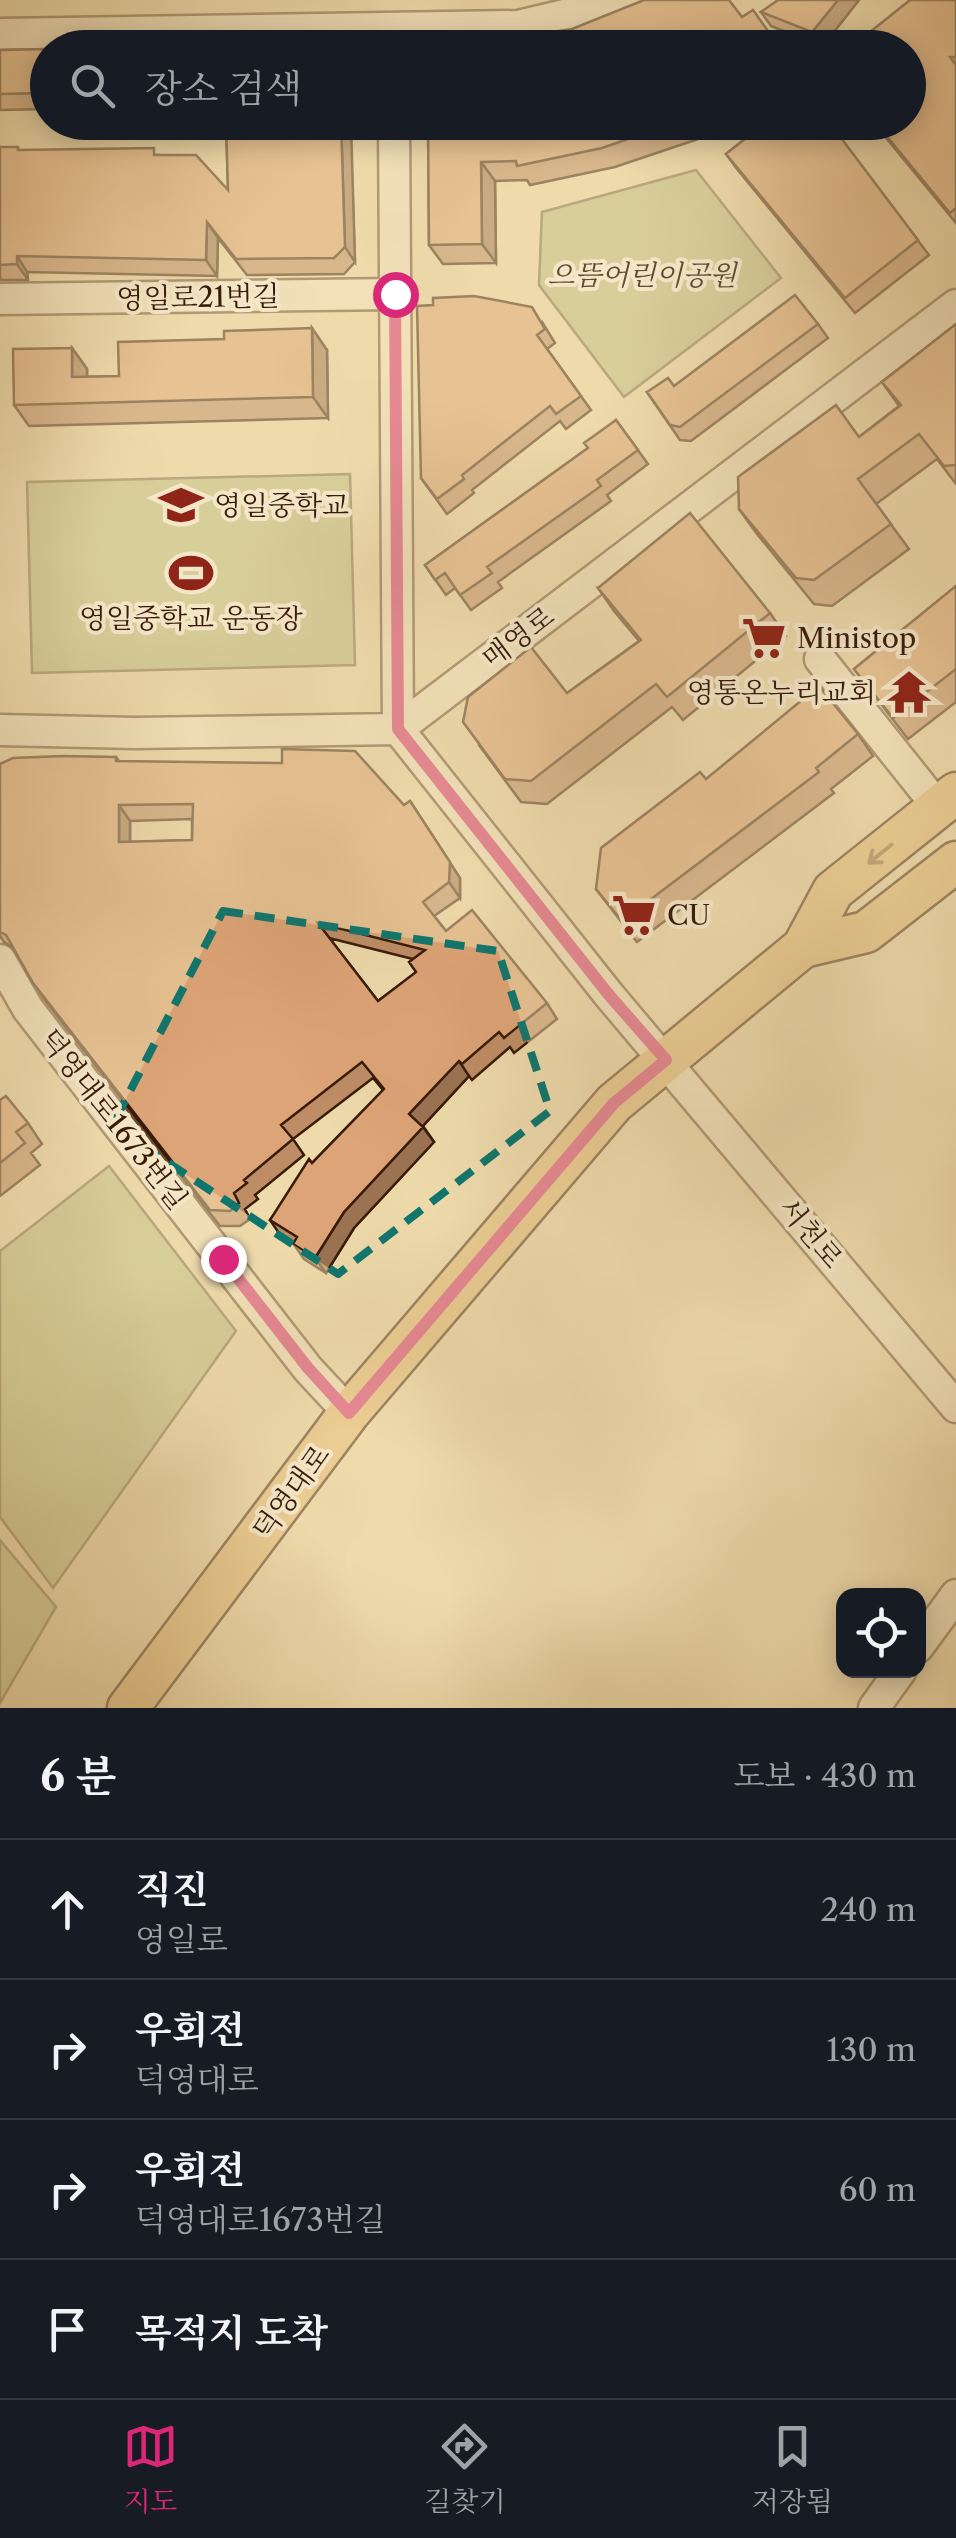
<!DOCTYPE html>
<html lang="ko">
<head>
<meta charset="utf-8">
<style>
  :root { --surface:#171b24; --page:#20242c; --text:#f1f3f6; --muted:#9ea1a6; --line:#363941; --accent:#db2777 }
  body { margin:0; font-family:"Libre Caslon Text","Noto Serif KR",serif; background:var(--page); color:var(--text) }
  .controls { position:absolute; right:30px; bottom:30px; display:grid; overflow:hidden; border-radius:20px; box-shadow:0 5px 25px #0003 }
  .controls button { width:90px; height:90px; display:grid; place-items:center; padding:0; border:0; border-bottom:2px solid var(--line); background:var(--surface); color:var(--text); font:50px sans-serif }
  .stop { position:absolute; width:30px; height:30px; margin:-22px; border:8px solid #db2777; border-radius:50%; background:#fff }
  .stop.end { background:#db2777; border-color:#fff; box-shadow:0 2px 10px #0008 }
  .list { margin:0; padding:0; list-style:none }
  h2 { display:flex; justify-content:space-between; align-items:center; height:130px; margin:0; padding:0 40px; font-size:42px }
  h2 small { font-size:32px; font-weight:400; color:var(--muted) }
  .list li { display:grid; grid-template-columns:65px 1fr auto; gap:30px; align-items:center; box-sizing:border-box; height:140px; padding:0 40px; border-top:2px solid var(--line) }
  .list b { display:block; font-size:38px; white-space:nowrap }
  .list p { margin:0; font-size:32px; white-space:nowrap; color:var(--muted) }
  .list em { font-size:32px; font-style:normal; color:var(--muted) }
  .icon { flex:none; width:55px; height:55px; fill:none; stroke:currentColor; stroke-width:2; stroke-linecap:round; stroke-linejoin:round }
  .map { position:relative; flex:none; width:956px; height:1708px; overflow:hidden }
  .search { position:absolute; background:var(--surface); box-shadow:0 5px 25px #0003; left:30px; right:30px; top:30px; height:110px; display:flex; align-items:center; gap:25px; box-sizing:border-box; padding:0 35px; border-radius:55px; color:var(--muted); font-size:38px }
  .sheet { height:690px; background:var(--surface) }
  nav { display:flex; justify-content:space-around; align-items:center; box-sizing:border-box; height:140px; border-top:2px solid var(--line); background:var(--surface); font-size:28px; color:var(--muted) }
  nav a { display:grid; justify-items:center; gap:5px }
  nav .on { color:var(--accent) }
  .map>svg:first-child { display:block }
  .green { fill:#bcbe86; stroke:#7a6c47; stroke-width:2.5 }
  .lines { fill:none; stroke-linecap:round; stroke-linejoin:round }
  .minor-casing { stroke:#664b31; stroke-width:35 }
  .major-casing { stroke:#381b08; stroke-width:45 }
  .minor { stroke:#f4e7c8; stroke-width:30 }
  .major { stroke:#e7bd76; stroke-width:40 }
  .wall { fill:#be8d66; stroke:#381b08; stroke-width:2.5; fill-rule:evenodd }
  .shaded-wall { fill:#9b7353; stroke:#381b08; stroke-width:2.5 }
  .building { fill:#dda477; stroke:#381b08; stroke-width:2.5; fill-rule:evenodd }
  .oneway { stroke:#906c3f }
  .route { stroke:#db2777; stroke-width:12 }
  .marked { fill:none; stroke:#0f766e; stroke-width:8; stroke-dasharray:20 12; stroke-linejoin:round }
  .labels { text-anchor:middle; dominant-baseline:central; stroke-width:8; stroke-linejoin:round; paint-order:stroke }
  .park-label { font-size:28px; font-style:italic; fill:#604c2e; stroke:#f4e7c8 }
  .street-label { font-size:28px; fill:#381b08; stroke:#f4e7c8 }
  .poi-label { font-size:28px; fill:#381b08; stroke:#f4e7c8; text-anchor:start }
</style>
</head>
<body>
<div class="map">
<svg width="956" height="1708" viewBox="0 0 956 1708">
  <rect width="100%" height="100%" fill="#eedaab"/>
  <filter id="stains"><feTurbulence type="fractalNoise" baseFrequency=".002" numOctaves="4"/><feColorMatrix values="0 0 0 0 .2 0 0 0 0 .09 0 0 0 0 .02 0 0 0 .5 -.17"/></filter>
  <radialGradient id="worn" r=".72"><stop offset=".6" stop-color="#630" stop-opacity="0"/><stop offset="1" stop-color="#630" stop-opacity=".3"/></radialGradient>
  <path class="green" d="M696,170L781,278L624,397L539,285L542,212Z
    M350,474L355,665L32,673L27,482Z
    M109,1166L236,1331L53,1588L0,1517V1251Z
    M0,1540L56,1607L0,1703Z"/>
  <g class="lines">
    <g class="minor-casing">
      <path id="minor" d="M0,34L518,26L628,0
        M394,122L398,729L609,995L956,1407
        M0,299L395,294
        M820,659L938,807
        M0,730L135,733L398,729L956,305
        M0,960L28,1009L308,1369L349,1413
        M918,1647L956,1595
        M874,1708L901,1670"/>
    </g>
    <g class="major-casing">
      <path id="major" d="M803,947L866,932L956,862
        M128,1708L349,1413L614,1103L803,947L833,891L956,793"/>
    </g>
    <use href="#minor" class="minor"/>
    <use href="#major" class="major"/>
  </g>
  <path class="wall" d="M859,0L822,47L771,26L761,12Z
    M956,0V223L873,122H908Z
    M48,49V109L0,110V50Z
    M226,122H350L355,262L344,274L247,275L218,238L217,276L27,272L28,280H1L0,279V147L20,150L159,155L228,190Z
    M428,122H733L698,139L615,167L530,185L527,180L495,181L496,263L443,264L429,245Z
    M766,122H858L839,137L929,255L855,313L737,169L726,154Z
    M542,322L555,343L547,349L591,410L566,429L560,421L472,490L474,493L447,514L421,478Z
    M818,324L828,338L691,441L680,440L647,392L674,386Z
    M956,324V484L937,459L876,504L909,549L832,606L814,604L757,534L739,509L859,437L899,406L882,382Z
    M72,348L87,369V377L119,376L327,350L328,418L29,426L14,405Z
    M616,420L648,464L607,495L611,501L498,582L502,588L471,610L455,588L446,595L425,565L588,448Z
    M956,586V702L908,739L854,669Z
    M598,588L770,613L786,636L683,720L672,707L547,804L521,802L479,745L567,693L639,641L614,611Z
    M858,734L873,756L831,789L834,793L637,942L596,889L706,779Z
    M116,757L119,761L404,805L410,801L460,878V898L434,916L446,931L547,1003L557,1019L514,1053L510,1047L472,1080L469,1076L423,1126L434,1142L354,1228L326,1273L304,1259L293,1243L281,1236L270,1220L312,1163L383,1090L373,1078L293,1139L304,1155L255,1195L258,1199L245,1209L250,1219L240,1226H220L44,999L13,948L4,942L0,936V764ZM192,819V840L130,842V821ZM329,938L413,959L416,973L378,1001Z
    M0,1100L28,1123L42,1144L31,1153L40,1165L0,1196Z"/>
  <path class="shaded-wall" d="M838,0H859L822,47L812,32Z
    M341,122H350L351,124L355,262L345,247Z
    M481,162L495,181L496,263L482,244Z
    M207,222L218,238L217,276L206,260Z
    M17,256L27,272L28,280L17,264Z
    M312,328L327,350L328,418L313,397Z
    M72,348L87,369V398L72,377Z
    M410,801L460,878V898L449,882Z
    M119,805L130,821V858L119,842Z
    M459,1061L469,1076L420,1129L409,1114Z
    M423,1127L434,1142L354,1228L326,1273L315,1258L344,1212Z"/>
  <path class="building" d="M644,0H729L742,17L753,10L780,48H412V44L488,42L572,29Z
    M778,0H838L812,32L761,12Z
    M910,0H956V57H950L956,65V208L950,213L875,122H908V48H850Z
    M293,44V48H241Z
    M48,49V93L0,94V50Z
    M226,122H341L345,247L334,258L236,259L207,222L206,260L17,256V264L0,265V147H18V150L154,148V155H196L228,190Z
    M428,122H677L602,148L517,166L516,161L481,162L482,244L429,245Z
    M766,122H829L918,240L845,298L726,154Z
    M795,295L818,324L680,427L670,425L647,392L668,378L674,386Z
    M474,296L532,307L545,329L537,335L581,396L556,414L550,406L462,475L464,479L437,499L421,478L417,306L433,305V298Z
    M956,324V465L944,466L919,434L858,479L891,524L814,580L796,578L739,509L738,477L836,405L859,437L901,405L882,382Z
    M312,328L313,397L14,405L13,349L72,348V377L119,376L118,342L224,339V331Z
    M616,420L638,450L597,480L601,486L487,567L492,573L460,595L445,573L435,580L425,565L588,448L584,443Z
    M690,513L770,613L667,697L656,684L531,781L505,779L463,722L468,697L531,647L567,693L641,640L598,588Z
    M956,586V669L893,718L854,669Z
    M819,686L858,734L816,768L819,772L622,921L596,889L601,848L700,772L706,779Z
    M282,749L355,751L404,805L410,801L450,862L449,882L423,902L446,931L472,910L547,1003L504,1038L499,1032L462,1064L459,1061L409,1114L423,1127L344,1212L315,1258L293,1244L297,1237L270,1220L309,1159L312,1163L384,1089L362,1062L281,1125L293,1139L244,1180L247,1183L234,1193L239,1203L230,1211L210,1210L33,983L6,935L0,932V764L13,758L62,756L116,757V761L282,763ZM193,804L192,840L119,842V805ZM318,923L425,950L409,962L416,972L378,1001Z
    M6,1096L28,1123L16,1132L25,1143L0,1163V1100Z"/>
  <defs><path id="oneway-shaft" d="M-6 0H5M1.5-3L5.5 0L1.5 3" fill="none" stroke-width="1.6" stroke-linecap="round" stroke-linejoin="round" transform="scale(2.5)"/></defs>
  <use class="oneway" href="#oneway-shaft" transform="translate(880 854) rotate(141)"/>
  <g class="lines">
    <path class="route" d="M223,1259L308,1368L349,1413L614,1103L666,1060L609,995L398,729L395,294"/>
  </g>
  <path d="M0 0H956V1708H0ZM223,911L498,951L550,1111L338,1274L112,1126Z" fill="#eedaab" fill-opacity=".55" fill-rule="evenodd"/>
  <path class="marked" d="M223,911L498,951L550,1111L338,1274L112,1126Z"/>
  <defs>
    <g id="school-bare" transform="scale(3.45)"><path d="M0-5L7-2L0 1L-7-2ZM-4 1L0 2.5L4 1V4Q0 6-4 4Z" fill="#8f2418" stroke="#f4e7c8" stroke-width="2.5" paint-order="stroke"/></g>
    <g id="stadium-bare" transform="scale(3.45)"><path d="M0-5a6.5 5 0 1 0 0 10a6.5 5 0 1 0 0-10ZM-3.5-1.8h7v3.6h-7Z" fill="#8f2418" stroke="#f4e7c8" stroke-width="2.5" paint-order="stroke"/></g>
    <g id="supermarket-bare" transform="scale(3.45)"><path d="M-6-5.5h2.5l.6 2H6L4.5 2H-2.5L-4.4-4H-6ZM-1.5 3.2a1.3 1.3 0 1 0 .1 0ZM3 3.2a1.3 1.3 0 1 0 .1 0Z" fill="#8f2418" stroke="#f4e7c8" stroke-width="2.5" paint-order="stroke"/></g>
    <g id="temple-bare" transform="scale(3.45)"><path d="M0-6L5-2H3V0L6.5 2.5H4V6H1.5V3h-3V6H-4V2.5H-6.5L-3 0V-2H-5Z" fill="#8f2418" stroke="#f4e7c8" stroke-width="2.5" paint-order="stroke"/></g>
  </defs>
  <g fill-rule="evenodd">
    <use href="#school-bare" x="181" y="505"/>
    <use href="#stadium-bare" x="191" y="573"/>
    <use href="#supermarket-bare" x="764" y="638"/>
    <use href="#temple-bare" x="909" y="692"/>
    <use href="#supermarket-bare" x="634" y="915"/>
  </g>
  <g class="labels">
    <g class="park-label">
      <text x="642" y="275">으뜸어린이공원</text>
    </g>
    <g class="street-label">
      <text transform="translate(198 297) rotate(-1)">영일로21번길</text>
      <text transform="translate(518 637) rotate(-37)">매영로</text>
      <text transform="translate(114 1119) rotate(52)">덕영대로1673번길</text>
      <text transform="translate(811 1233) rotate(50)">서천로</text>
      <text transform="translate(291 1492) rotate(-54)">덕영대로</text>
    </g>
    <g class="poi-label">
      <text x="214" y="505">영일중학교</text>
      <text x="191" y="618" text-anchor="middle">영일중학교 운동장</text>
      <text x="797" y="638">Ministop</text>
      <text x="876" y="692" text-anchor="end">영통온누리교회</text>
      <text x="667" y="915">CU</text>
    </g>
  </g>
  <rect width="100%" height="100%" filter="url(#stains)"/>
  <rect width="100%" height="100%" fill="url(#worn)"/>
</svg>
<div class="controls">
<button><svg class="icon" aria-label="locate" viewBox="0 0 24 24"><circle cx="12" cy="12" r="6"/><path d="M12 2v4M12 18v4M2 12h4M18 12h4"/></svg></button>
</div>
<div class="stop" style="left:395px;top:294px"></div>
<div class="stop end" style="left:223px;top:1259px"></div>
<div class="search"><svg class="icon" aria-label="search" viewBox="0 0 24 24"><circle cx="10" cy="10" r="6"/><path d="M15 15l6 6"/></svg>장소 검색</div>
</div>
<section class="sheet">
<h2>6 분<small>도보 · 430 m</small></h2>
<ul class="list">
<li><svg class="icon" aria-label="ahead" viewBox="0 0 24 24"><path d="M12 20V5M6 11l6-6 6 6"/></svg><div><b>직진</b><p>영일로</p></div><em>240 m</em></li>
<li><svg class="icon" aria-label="right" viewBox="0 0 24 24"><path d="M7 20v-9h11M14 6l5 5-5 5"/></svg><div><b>우회전</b><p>덕영대로</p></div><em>130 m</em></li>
<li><svg class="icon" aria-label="right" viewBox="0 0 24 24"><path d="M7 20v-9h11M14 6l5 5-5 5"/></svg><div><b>우회전</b><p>덕영대로1673번길</p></div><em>60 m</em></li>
<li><svg class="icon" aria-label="arrive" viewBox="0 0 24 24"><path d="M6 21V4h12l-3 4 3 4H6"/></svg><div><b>목적지 도착</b></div></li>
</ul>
</section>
<nav>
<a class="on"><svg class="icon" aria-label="map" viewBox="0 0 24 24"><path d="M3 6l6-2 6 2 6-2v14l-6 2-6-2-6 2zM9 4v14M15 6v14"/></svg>지도</a>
<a><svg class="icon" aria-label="directions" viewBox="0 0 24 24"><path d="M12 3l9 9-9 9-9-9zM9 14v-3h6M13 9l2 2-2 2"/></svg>길찾기</a>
<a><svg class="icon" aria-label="saved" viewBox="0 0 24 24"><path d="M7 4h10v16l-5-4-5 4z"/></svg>저장됨</a>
</nav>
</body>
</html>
